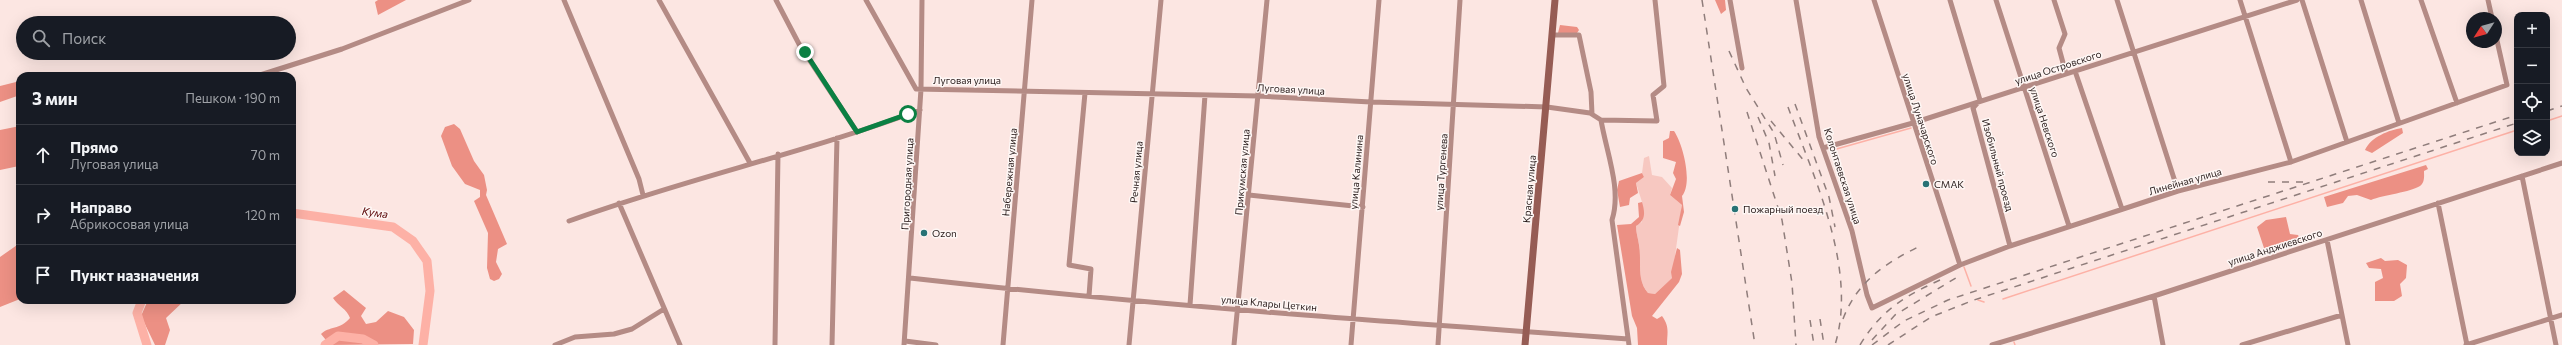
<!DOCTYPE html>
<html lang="ru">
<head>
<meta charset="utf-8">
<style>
  :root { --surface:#171b24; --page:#20242c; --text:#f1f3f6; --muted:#9ea1a6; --line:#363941 }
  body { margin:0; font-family:Commissioner,sans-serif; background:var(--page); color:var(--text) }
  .controls { position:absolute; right:12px; top:12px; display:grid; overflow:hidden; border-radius:8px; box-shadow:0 4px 16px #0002 }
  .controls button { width:36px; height:36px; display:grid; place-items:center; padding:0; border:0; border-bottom:1px solid var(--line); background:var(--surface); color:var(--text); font:20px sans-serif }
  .compass { position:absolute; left:2466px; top:12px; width:36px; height:36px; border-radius:50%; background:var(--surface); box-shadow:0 4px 16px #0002; rotate:234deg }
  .stop { position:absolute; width:12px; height:12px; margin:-9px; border:3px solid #0b8043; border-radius:50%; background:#fff }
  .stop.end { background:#0b8043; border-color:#fff; box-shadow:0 1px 4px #0008 }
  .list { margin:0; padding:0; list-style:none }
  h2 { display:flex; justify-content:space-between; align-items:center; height:52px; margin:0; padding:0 16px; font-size:17px }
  h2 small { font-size:13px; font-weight:400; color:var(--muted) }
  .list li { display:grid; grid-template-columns:26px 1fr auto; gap:12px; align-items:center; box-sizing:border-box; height:60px; padding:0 16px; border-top:1px solid var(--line) }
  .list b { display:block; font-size:15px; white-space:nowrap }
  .list p { margin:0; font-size:13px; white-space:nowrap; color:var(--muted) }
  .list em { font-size:13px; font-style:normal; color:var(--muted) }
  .icon { flex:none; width:22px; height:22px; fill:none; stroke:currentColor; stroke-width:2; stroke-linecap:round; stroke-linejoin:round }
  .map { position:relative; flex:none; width:2562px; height:345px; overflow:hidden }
  .search { position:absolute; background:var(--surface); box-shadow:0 4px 16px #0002; left:16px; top:16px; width:280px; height:44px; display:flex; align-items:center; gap:10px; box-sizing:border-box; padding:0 14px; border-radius:22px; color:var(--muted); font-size:15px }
  .panel { position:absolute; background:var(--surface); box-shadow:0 4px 16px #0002; left:16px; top:72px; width:280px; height:232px; border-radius:12px }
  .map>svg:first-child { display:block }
  .green { fill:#f7c8c1 }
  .forest { fill:#ec9084 }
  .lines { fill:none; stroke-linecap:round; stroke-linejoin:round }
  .stream { stroke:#fdb1a6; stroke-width:1.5 }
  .river { stroke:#fdb1a6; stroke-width:9 }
  .street { stroke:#b48b85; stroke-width:5 }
  .secondary { stroke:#965c54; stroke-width:7 }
  .rail { stroke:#8f7d7b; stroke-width:1.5; stroke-dasharray:7 7; stroke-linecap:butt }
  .route { stroke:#0b8043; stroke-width:5 }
  .poi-dot { fill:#277275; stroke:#fef7f5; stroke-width:1.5 }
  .labels { text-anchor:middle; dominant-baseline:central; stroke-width:3; stroke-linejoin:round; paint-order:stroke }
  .street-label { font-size:10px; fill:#291c1b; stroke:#fef7f5 }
  .poi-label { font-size:10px; fill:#291c1b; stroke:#fef7f5; text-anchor:start }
  .water-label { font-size:11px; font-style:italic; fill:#590405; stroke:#fef7f5 }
</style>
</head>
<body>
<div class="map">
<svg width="2562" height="345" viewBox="0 0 2562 345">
  <rect width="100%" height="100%" fill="#fce6e2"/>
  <path class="green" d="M1649,156L1652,175L1662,177L1672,188L1670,195L1682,205L1672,278L1655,294L1648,293C1636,279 1642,262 1639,244C1638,238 1636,233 1636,226L1642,222V202L1636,183L1644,177L1642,173L1644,158Z"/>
  <path class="forest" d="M378,0H406L378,15L375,2Z
    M1715,0H1725L1726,10L1721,14Z
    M1560,25L1577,27L1579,30L1577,33H1558Z
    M20,81V95L0,102V86Z
    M454,124L460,129L474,161L484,175L487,190L486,195L507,244L498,249L496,262L502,274L499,279L494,281L490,279L487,268L488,233L474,201L480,197V190L465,184L452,166L441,136L445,127Z
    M20,126L19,166L0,170V130Z
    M2402,128L2403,133L2372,153L2365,150C2371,137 2389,130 2402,128Z
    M1670,131H1674C1683,144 1693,183 1682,196L1684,212L1680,226L1678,225L1682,205L1670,195L1676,179L1673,173L1676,162L1663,158V141L1669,138Z
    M2426,165L2428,169L2424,171C2424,176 2425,182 2420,186C2411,192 2383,195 2371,200L2357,195L2348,196L2343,203L2327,207L2324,197Z
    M1642,173L1644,177L1636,183L1638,193L1630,198L1629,205L1620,207L1617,190L1619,181Z
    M1642,202C1645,212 1646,220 1636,226C1636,233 1638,238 1639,245C1642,262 1636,279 1648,293L1655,294L1672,278L1671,272L1677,248L1680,250L1682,274L1679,282L1652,316L1657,319L1662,316C1670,327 1667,333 1667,345H1638L1637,328L1632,316L1617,225L1631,224L1639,217L1638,203Z
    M2286,217L2290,234L2298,235L2301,241L2295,245L2266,254L2257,227L2266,220Z
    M20,243V299L0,307V257Z
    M2381,258L2385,261L2398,260L2407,265L2406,278L2400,284L2402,296L2394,301H2375V282L2383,278L2381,269L2369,268L2366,263Z
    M344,290L366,308L361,316L366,324L376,322L388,311L404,317L414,330L413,344L330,345L321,334C329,326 340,330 350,318C347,309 338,306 333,298Z
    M148,300H185L166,318L170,330L165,345H155L141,316Z"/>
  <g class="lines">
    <path class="stream" d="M2547,121L2562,116
      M1833,150L1911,128
      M1964,267L1971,286
      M2003,299L2517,130
      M1978,300L1984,302
      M2014,342L2015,345"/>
    <path class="river" d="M292,213L393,227L413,241L427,261L430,291L423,345
      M142,300L137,313L147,345
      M325,345L338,336L363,339L374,345"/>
    <path class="street" d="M564,0L639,179L643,195
      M659,0L750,163
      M776,0L799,44L857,132
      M866,0L916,89L1258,96L1371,102L1547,107L1590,113L1601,120L1657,121L1653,95L1664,86L1655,0
      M1730,0L1742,68
      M1796,0L1819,137L1852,231L1867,295L1872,308L1960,265L2010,246L2178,191L2291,162L2507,85L2496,36
      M1874,0L1960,265
      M1950,0L1980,100L1973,108L2010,246
      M1996,0L2069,226
      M2054,0L2065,34L2059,48L2066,74
      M2117,0L2178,191
      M2240,0L2291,162
      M2302,0L2347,142
      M2361,0L2399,123
      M2421,0L2457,103
      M2488,0L2492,18
      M1552,35H1579L1591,92L1592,114
      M2075,71L2122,209
      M257,76L342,49L469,0
      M1085,93L1069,265L1091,269L1089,296
      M1601,120C1606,151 1622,189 1612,220L1629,345
      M1823,148L1913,123L2297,0
      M2522,176L2556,345
      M1249,195L1363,207
      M619,203L680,345
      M2438,203L2467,345
      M569,221C684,179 805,153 920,110
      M2327,240L2348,345
      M910,278C1149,305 1388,322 1628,339
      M2154,296L2163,345
      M1190,305L1205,95
      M905,341L936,345
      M555,345L575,337L614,334L632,329L664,309
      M775,345L778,154
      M832,345L837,138
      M904,345L921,89L922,0
      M1003,345L1032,0
      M1129,345L1161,0
      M1234,345L1267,0
      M1351,345L1379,0
      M1438,345L1460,0
      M1992,345L2154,296L2562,163
      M2242,345L2342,315
      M2466,345L2562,315"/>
    <path class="secondary" d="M1525,345L1555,0"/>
    <path class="rail" d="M1702,0L1755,345
      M1729,51L1746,88L1774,133L1783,165
      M1795,104L1829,197L1835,227
      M1788,107C1814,178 1858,269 1835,345
      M2547,111L2562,106
      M1747,112L1782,220L1792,283L1796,345
      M1758,117L1769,143L1775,176
      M1771,121L1805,162
      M2268,182H2304
      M1820,319L1824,345
      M1843,319C1857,282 1884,264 1918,247
      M1810,320L1814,345
      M1872,340L1895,315L1959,276
      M1860,345C1881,310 1905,296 1940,280
      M1872,345L1904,321L1948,300L2517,115
      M1888,345L1931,317L1974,300L2517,123"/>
  </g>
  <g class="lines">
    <path class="route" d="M805,52L857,132L908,114"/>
  </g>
  <g class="poi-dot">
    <circle cx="1926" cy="184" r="4"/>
    <circle cx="1735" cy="209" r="4"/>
    <circle cx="924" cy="233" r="4"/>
  </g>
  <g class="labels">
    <g class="street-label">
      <text transform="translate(2058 67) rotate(-18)">улица Островского</text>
      <text x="967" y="80">Луговая улица</text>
      <text transform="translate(1291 89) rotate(3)">Луговая улица</text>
      <text transform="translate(1921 119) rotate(72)">улица Луначарского</text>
      <text transform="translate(2045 122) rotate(72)">улица Невского</text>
      <text transform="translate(1998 165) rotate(75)">Изобильный проезд</text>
      <text transform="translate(1009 172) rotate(-85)">Набережная улица</text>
      <text transform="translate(1136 172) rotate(-85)">Речная улица</text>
      <text transform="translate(1242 172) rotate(-85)">Прикумская улица</text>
      <text transform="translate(1356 172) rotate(-85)">улица Калинина</text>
      <text transform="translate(1441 172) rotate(-86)">улица Тургенева</text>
      <text transform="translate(1843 176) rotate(72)">Колонтаевская улица</text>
      <text transform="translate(2185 181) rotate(-16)">Линейная улица</text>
      <text transform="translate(907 184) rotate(-87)">Пригородная улица</text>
      <text transform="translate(1529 189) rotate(-85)">Красная улица</text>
      <text transform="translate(2275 247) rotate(-18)">улица Анджиевского</text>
      <text transform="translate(1269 303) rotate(5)">улица Клары Цеткин</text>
    </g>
    <g class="poi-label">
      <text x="1934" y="184">СМАК</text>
      <text x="1743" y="209">Пожарный поезд</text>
      <text x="932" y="233">Ozon</text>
    </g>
    <g class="water-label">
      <text transform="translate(375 212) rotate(8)">Кума</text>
    </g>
  </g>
</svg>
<div class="controls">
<button>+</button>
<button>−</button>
<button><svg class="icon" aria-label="locate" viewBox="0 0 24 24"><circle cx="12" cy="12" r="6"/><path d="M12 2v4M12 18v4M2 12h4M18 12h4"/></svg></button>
<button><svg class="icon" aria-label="layers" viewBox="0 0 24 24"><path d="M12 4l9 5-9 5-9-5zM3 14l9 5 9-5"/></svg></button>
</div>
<svg class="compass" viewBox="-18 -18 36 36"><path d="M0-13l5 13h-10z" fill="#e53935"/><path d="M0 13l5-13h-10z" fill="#9ea1a6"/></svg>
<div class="stop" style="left:908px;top:114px"></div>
<div class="stop end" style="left:805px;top:52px"></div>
<div class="search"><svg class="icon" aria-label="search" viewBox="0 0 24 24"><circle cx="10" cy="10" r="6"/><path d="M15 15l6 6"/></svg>Поиск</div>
<section class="panel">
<h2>3 мин<small>Пешком · 190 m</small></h2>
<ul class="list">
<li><svg class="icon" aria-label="ahead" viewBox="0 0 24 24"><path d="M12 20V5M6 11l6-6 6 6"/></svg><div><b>Прямо</b><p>Луговая улица</p></div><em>70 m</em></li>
<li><svg class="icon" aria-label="right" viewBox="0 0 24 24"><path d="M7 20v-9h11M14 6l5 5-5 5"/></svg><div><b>Направо</b><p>Абрикосовая улица</p></div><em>120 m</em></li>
<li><svg class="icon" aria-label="arrive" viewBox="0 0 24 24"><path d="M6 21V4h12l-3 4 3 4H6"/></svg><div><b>Пункт назначения</b></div></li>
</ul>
</section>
</div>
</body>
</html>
